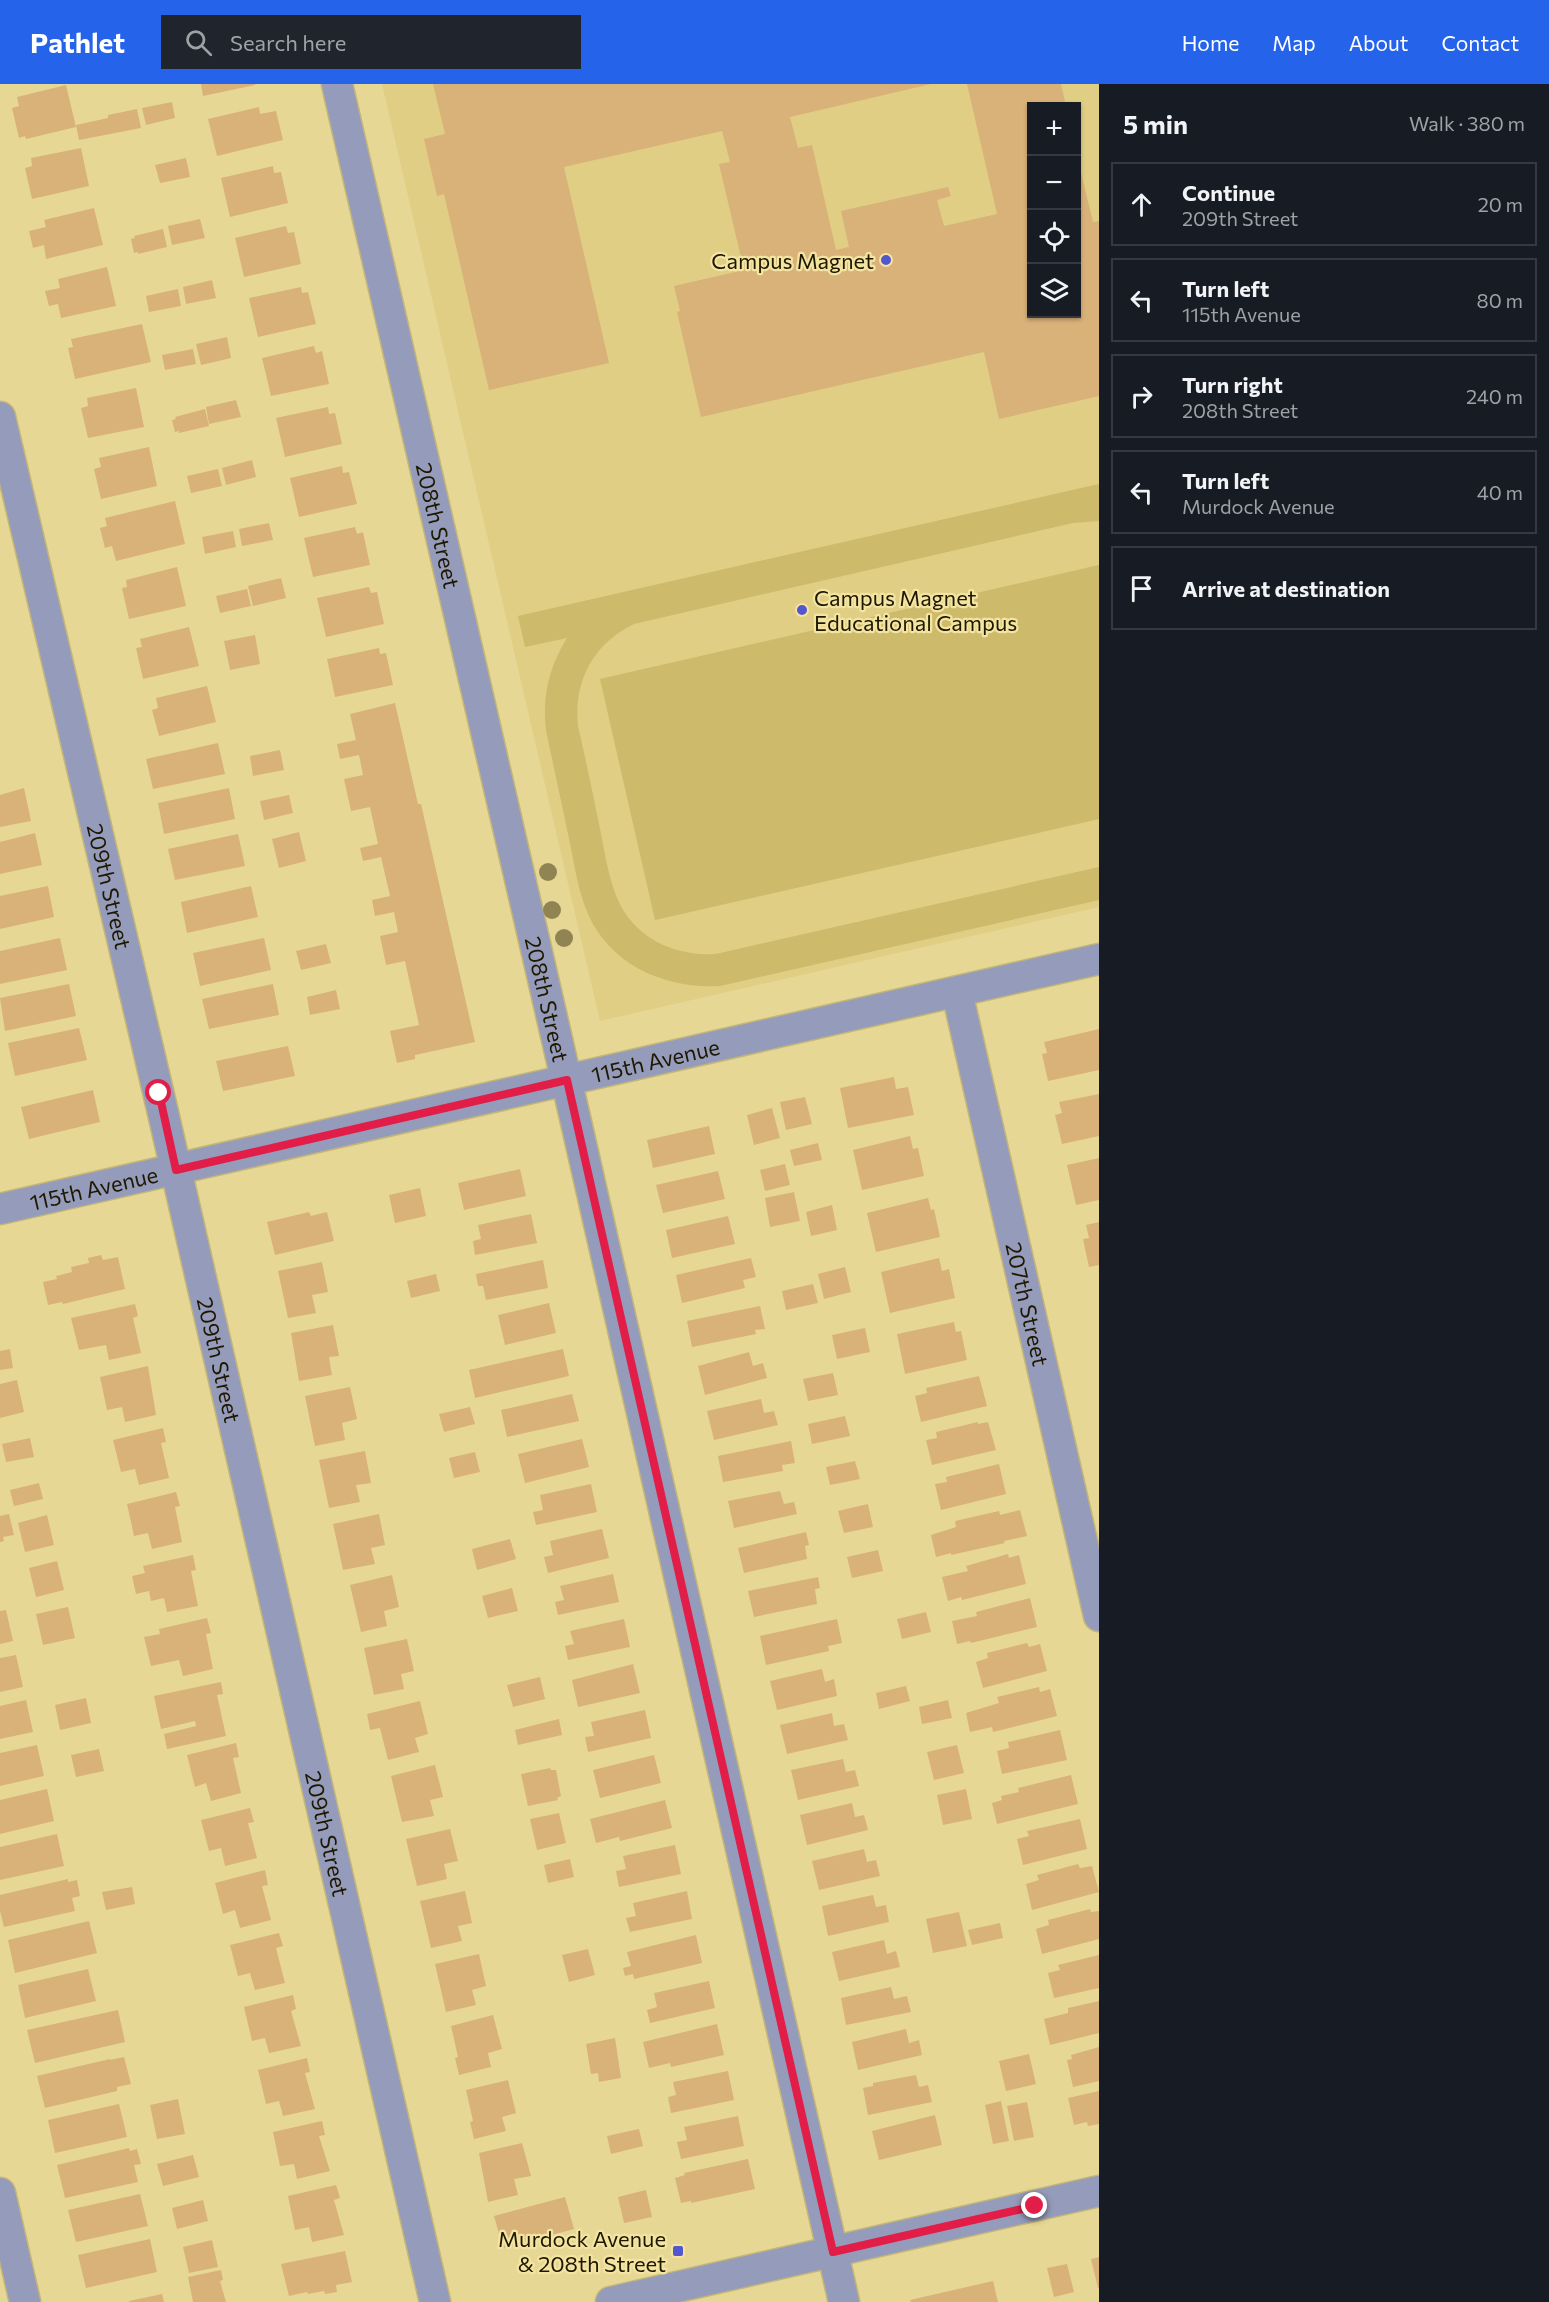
<!DOCTYPE html>
<html lang="en">
<head>
<meta charset="utf-8">
<style>
  :root { --surface:#171b24; --page:#20242c; --text:#f1f3f6; --muted:#9ea1a6; --line:#363941; --accent:#2563eb }
  body { margin:0; font-family:Commissioner,sans-serif; background:var(--page); color:var(--text) }
  .controls { position:absolute; right:18px; top:18px; display:grid; overflow:hidden; border-radius:0px; box-shadow:0 2px 4px #0004 }
  .controls button { width:54px; height:54px; display:grid; place-items:center; padding:0; border:0; border-bottom:2px solid var(--line); background:var(--surface); color:var(--text); font:30px sans-serif }
  .stop { position:absolute; width:18px; height:18px; margin:-14px; border:4px solid #e11d48; border-radius:50%; background:#fff }
  .stop.end { background:#e11d48; border-color:#fff; box-shadow:0 2px 6px #0008 }
  .list { margin:0; padding:0; list-style:none }
  h2 { display:flex; justify-content:space-between; align-items:center; height:78px; margin:0; padding:0 24px; font-size:26px }
  h2 small { font-size:20px; font-weight:400; color:var(--muted) }
  .list li { display:grid; grid-template-columns:39px 1fr auto; gap:18px; align-items:center; box-sizing:border-box; height:84px; margin:0 12px 12px; padding:0 12px; border:2px solid var(--line); border-radius:0px }
  .list b { display:block; font-size:22px; white-space:nowrap }
  .list p { margin:0; font-size:20px; white-space:nowrap; color:var(--muted) }
  .list em { font-size:20px; font-style:normal; color:var(--muted) }
  .icon { flex:none; width:33px; height:33px; fill:none; stroke:currentColor; stroke-width:2; stroke-linecap:round; stroke-linejoin:round }
  .map { position:relative; flex:none; width:1099px; height:2218px; overflow:hidden }
  header { display:flex; align-items:center; gap:36px; box-sizing:border-box; height:84px; padding:0 30px; background:var(--accent); color:#fff }
  header strong { font-size:28px }
  nav { display:flex; gap:33px; margin-inline-start:auto; font-size:21px }
  .search { width:420px; height:54px; background:var(--page); display:flex; align-items:center; gap:15px; box-sizing:border-box; padding:0 21px; border-radius:0px; color:var(--muted); font-size:22px }
  main { display:flex }
  aside { flex:1; background:var(--surface) }
  .map>svg:first-child { display:block }
  .built { fill:#dfce83; fill-rule:evenodd }
  .green { fill:#cdba6a }
  .building { fill:#d9b279 }
  .lines { fill:none; stroke-linecap:round; stroke-linejoin:round }
  .minor-casing { stroke:#c3b57a; stroke-width:33 }
  .minor { stroke:#959bbb; stroke-width:30 }
  .tree { fill:#918453 }
  .route { stroke:#e11d48; stroke-width:8 }
  .poi-dot { fill:#5257ce; stroke:#f4e4a1; stroke-width:2 }
  .labels { text-anchor:middle; dominant-baseline:central; stroke-width:4.5; stroke-linejoin:round; paint-order:stroke }
  .poi-label { font-size:22px; fill:#1e1800; stroke:#f4e4a1; text-anchor:end }
  .street-label { font-size:22px; fill:#1e1800; stroke:#f4e4a1 }
</style>
</head>
<body>
<header>
<strong>Pathlet</strong>
<div class="search"><svg class="icon" aria-label="search" viewBox="0 0 24 24"><circle cx="10" cy="10" r="6"/><path d="M15 15l6 6"/></svg>Search here</div>
<nav><a>Home</a><a>Map</a><a>About</a><a>Contact</a></nav>
</header>
<main>
<div class="map">
<svg width="1099" height="2218" viewBox="0 0 1099 2218">
  <rect width="100%" height="100%" fill="#e7d795"/>
  <path class="built" d="M382,0H1099V823L600,937ZM1032,22H1076V230H1032Z"/>
  <path class="green" d="M1099,400V437L1073,439L634,540C594,559 573,597 578,642C586,676 593,711 600,745C604,764 607,785 613,803C627,850 670,873 716,870L1099,783V816L720,902C666,905 611,882 588,830C577,805 574,776 568,750C561,715 553,681 546,646C542,613 549,583 567,554L525,563L518,532Z
    M1099,481V735L655,836L600,595Z"/>
  <path class="building" d="M201,0H255V1L203,12Z
    M433,0H931L790,33L798,64L812,61L836,166L849,163L841,127L948,103L951,112L937,116L944,142L997,130L967,0H1061L1066,22H1032V230H1076L1077,72L1093,138L1099,137V312L999,335L984,268L701,333L677,228L680,227L674,202L744,186L719,80L730,78L722,47L564,83L609,279L489,306L444,110L437,112L424,55L445,50Z
    M66,1L76,43L26,55L25,52L19,54L12,24L19,22L17,13Z
    M172,18L175,34L146,41L142,24Z
    M259,23L260,30L276,27L283,56L217,72L208,35Z
    M137,25L141,44L79,56L76,41L108,34V31Z
    M81,64L89,102L32,115L25,84L32,82L31,74Z
    M186,74L190,93L160,99L155,81Z
    M273,82L274,89L281,88L288,119L230,133L221,94Z
    M94,124L103,161L46,175L44,161L33,164L29,147L46,143L44,136Z
    M200,135L205,154L172,161L168,142Z
    M286,142L288,149L294,148L301,180L244,193L235,154Z
    M163,145L167,163L138,170V168L134,169L131,155L135,154L134,152Z
    M107,183L116,222L61,234L58,220L49,222L45,207L60,204L58,195Z
    M212,196L216,214L186,220L183,203Z
    M301,203L302,209L308,208L316,240L258,253L249,214Z
    M178,205L181,222L149,228L146,212Z
    M142,240L151,278L75,295L68,264L73,263L71,255Z
    M227,253L231,274L201,281L196,260Z
    M314,262L316,269L322,267L329,300L271,312L262,274Z
    M193,265L196,280L165,286L162,271Z
    M136,304L144,343L88,354L81,324L88,322L87,314Z
    M236,316L241,333L209,340L206,323Z
    M328,323L329,330L335,329L342,360L285,373L276,334Z
    M205,325L209,342L179,349V347L175,348L172,336L176,335L175,333Z
    M149,363L157,402L101,415L94,385L101,383L99,374Z
    M252,376L256,393L226,401L222,384Z
    M342,382L343,389L349,388L357,420L299,433L290,394Z
    M218,385L222,402L191,409L187,392Z
    M175,417L185,460L116,477L112,462L105,464L100,444L107,442L105,434Z
    M269,439L273,456L242,462L239,445Z
    M355,443L357,450L363,448L370,481L313,493L304,454Z
    M233,447L236,463L205,470L202,453Z
    M177,483L186,522L129,535L122,504L127,503L126,496Z
    M281,494L286,514L253,522L248,502Z
    M369,503L371,509L377,508L384,540L326,553L317,514Z
    M247,505L251,522L220,529L216,512Z
    M189,543L199,582L143,595L136,564L142,563L140,555Z
    M255,551L260,580L230,586L224,557Z
    M379,564L380,570L386,569L393,601L335,613L327,575Z
    M207,602L216,638L159,652L152,626L158,624L156,614Z
    M395,619L418,720H421L475,958L415,971V975L397,979L390,947L419,941L405,877L386,881L380,852L398,848L394,828L375,832L372,816L390,812L381,773L363,777L360,764L378,760L370,723L351,727L344,695L363,691L359,671L340,675L337,660L356,656L350,630Z
    M218,659L225,690L153,705L146,675Z
    M280,666L284,686L253,692L250,672Z
    M24,704L31,737L0,743V711Z
    M229,704L235,735L164,750L158,719Z
    M289,711L293,729L264,736L260,717Z
    M299,748L306,777L279,784L272,755Z
    M35,749L42,781L0,790V758Z
    M238,750L245,782L175,796L168,765Z
    M48,802L54,833L0,845V812Z
    M251,802L258,833L187,849L181,818Z
    M60,854L67,886L0,900V867Z
    M264,854L271,886L200,902L193,869Z
    M326,860L331,879L301,886L296,867Z
    M69,900L76,932L5,947L0,914Z
    M273,900L279,931L209,945L202,915Z
    M336,906L340,925L310,931L307,913Z
    M79,944L87,976L15,992L8,959Z
    M1099,945V986L1048,997L1042,970L1047,969L1044,958Z
    M288,962L295,992L223,1007L216,977Z
    M894,993L896,1005L908,1003L914,1031L848,1044L840,1004Z
    M93,1006L100,1038L29,1055L21,1023Z
    M1099,1010V1052L1062,1060L1055,1031L1062,1029L1059,1018Z
    M805,1013L812,1040L786,1046L780,1018Z
    M772,1024L780,1054L754,1061L747,1031Z
    M709,1042L715,1070L653,1084L647,1056Z
    M910,1052L913,1065L918,1064L924,1092L862,1106L853,1066Z
    M818,1059L822,1076L794,1082L790,1066Z
    M1099,1074V1116L1076,1121L1067,1081Z
    M785,1080L790,1101L765,1107L760,1086Z
    M520,1085L526,1112L464,1126L458,1099Z
    M718,1087L725,1115L663,1129L656,1101Z
    M420,1104L426,1132L395,1139L389,1111Z
    M794,1108L800,1137L770,1143L765,1114Z
    M928,1114L931,1126L934,1125L940,1153L876,1168L867,1129Z
    M832,1121L837,1146L811,1152L806,1128Z
    M309,1128L311,1132L327,1128L334,1157L275,1171L267,1138Z
    M531,1130L537,1159L475,1171L473,1157L481,1155L478,1141Z
    M728,1132L735,1160L672,1174L666,1146Z
    M1099,1138V1181L1089,1183L1083,1155L1089,1154L1086,1141Z
    M101,1171L103,1176L118,1173L125,1205L63,1220L62,1218L48,1221L43,1198L57,1195L56,1192L72,1188L71,1183L89,1179L88,1174Z
    M751,1174L756,1193L743,1196L745,1204L682,1219L676,1191Z
    M939,1174L942,1187L949,1185L955,1214L890,1229L881,1188Z
    M543,1176L548,1204L486,1216L483,1202H478L476,1190Z
    M322,1178L328,1208L312,1211L316,1229L288,1234L278,1187Z
    M845,1183L851,1208L824,1215L818,1190Z
    M436,1190L440,1207L411,1214L407,1197Z
    M813,1200L818,1219L786,1226L782,1207Z
    M549,1219L556,1249L505,1261L498,1231Z
    M135,1220L138,1232L133,1234L141,1269L109,1276L106,1261L79,1266L71,1234Z
    M760,1222L765,1245L755,1246L756,1250L692,1263L687,1237Z
    M954,1238L956,1248L961,1247L967,1276L905,1290L897,1250Z
    M333,1241L339,1272L329,1273L332,1291L299,1297L291,1249Z
    M865,1244L870,1268L837,1275L832,1251Z
    M10,1265L13,1284L0,1286V1267Z
    M563,1265L569,1292L475,1314L469,1286Z
    M749,1268L753,1282L763,1279L767,1294L705,1311L698,1282Z
    M148,1282L156,1331L125,1338L122,1323L107,1326L100,1293Z
    M833,1289L838,1311L808,1317L803,1295Z
    M979,1292L987,1322L921,1338L915,1312L927,1309L926,1304Z
    M17,1296L24,1328L0,1334V1300Z
    M350,1303L357,1335L342,1339L345,1356L315,1362L305,1312Z
    M572,1310L579,1337L507,1353L501,1326Z
    M761,1315L764,1329L774,1327L778,1341L714,1356L707,1327Z
    M470,1323L475,1340L444,1348L439,1330Z
    M845,1332L850,1352L812,1360L808,1340Z
    M978,1338V1340L988,1338L996,1366L932,1381L926,1356L937,1354L936,1348Z
    M163,1344L166,1358L161,1359L169,1394L139,1401L135,1385L121,1388L113,1356Z
    M30,1354L34,1373L6,1378L2,1360Z
    M582,1355L589,1383L525,1399L518,1370Z
    M791,1357L795,1379L782,1381L783,1387L723,1398L718,1372Z
    M365,1367L371,1399L356,1401L360,1418L329,1424L319,1376Z
    M475,1368L480,1388L454,1394L449,1374Z
    M855,1377L860,1395L830,1401L826,1383Z
    M999,1380L1006,1410L941,1426L935,1400L947,1398L946,1393Z
    M39,1399L43,1415L14,1422L10,1406Z
    M591,1400L597,1428L536,1441L533,1428L543,1426L540,1411Z
    M780,1407L784,1420L794,1418L797,1430L734,1444L728,1417Z
    M176,1408L180,1422L175,1423L182,1458L152,1465L148,1449L134,1452L127,1420Z
    M868,1420L873,1443L844,1449L838,1427Z
    M1020,1426L1027,1452L1004,1457L1005,1459L951,1471V1469L936,1473L931,1451L956,1443L955,1437L999,1427L1000,1431Z
    M9,1430L14,1451L3,1453L4,1457L0,1458V1432Z
    M379,1430L385,1461L371,1464L375,1480L343,1486L333,1440Z
    M47,1431L54,1461L25,1468L18,1439Z
    M602,1445L609,1474L548,1489L544,1473L553,1471L550,1457Z
    M806,1448L809,1461L805,1462L807,1475L744,1489L738,1464Z
    M510,1455L516,1475L477,1486L472,1465Z
    M878,1466L883,1487L852,1494L847,1473Z
    M1008,1470L1009,1474L1019,1471L1026,1500L962,1516L961,1513L948,1517L942,1493L968,1487L966,1482Z
    M193,1471L196,1486L191,1487L198,1522L167,1528L164,1514L151,1517L149,1507L136,1510L132,1492L145,1489L143,1482Z
    M57,1477L64,1506L36,1513L29,1484Z
    M613,1490L619,1518L558,1531L555,1518L564,1516L560,1502Z
    M392,1491L399,1523L384,1527L387,1542L361,1548L350,1501Z
    M818,1493L820,1504L815,1505L817,1520L754,1533L748,1507Z
    M512,1504L518,1527L488,1534L482,1512Z
    M1030,1514L1037,1543L971,1559L970,1557L957,1560L952,1537L977,1532L976,1528Z
    M68,1523L75,1554L43,1561L36,1530Z
    M6,1526L13,1557L0,1560V1527Z
    M926,1528L931,1548L902,1555L897,1535Z
    M207,1534L211,1549L206,1550L213,1585L183,1592L179,1576L151,1582L144,1553L160,1550L159,1545Z
    M624,1535L630,1563L568,1576L565,1562L574,1560L570,1547Z
    M837,1535L842,1559L828,1562L829,1567L766,1581L760,1552Z
    M407,1555L414,1587L401,1590L404,1605L374,1611L364,1564Z
    M1027,1559L1029,1563L1040,1560L1047,1587L983,1604L976,1578L988,1574L987,1569Z
    M16,1571L23,1603L0,1608V1574Z
    M633,1580L640,1609L578,1623L572,1596Z
    M822,1585L825,1598L834,1595L837,1612L777,1626L770,1597Z
    M540,1593L545,1615L513,1623L507,1601Z
    M221,1598L223,1610L217,1611L226,1652L167,1665L164,1650L196,1642L195,1637L161,1645L154,1612Z
    M906,1602L910,1617L879,1625L876,1609Z
    M1039,1603L1040,1608L1050,1605L1057,1632L993,1648L992,1643L970,1648L966,1629L999,1619L997,1613Z
    M86,1614L91,1639L60,1646L55,1621Z
    M26,1616L33,1648L0,1655V1622Z
    M948,1616L952,1634L922,1640L919,1623Z
    M420,1617L428,1650L415,1654L419,1668L388,1676L380,1644L370,1646L367,1630Z
    M645,1626L651,1654L588,1668L585,1653L594,1652L591,1638Z
    M832,1629L834,1642L844,1640L848,1656L787,1670L780,1641Z
    M559,1635L562,1651L518,1661L515,1646Z
    M1060,1646L1067,1676L1002,1690L997,1667L1009,1664L1008,1658Z
    M236,1659L239,1673L233,1674L241,1709L211,1717L206,1699L195,1703L187,1671Z
    M37,1661L44,1692L0,1702V1669Z
    M957,1661L964,1689L934,1696L927,1668Z
    M99,1665L104,1687L76,1693L71,1671Z
    M654,1671L661,1699L600,1714L593,1686Z
    M843,1675L846,1688L855,1686L859,1702L798,1716L791,1686Z
    M435,1681L443,1713L430,1716L434,1732L402,1738L391,1692Z
    M550,1684L551,1686H556L561,1712L557,1714L558,1716L528,1722L521,1690Z
    M1071,1691L1078,1720L997,1740L992,1719L1002,1716L1001,1712L1019,1708L1018,1704Z
    M47,1705L54,1737L0,1750V1716Z
    M966,1705L972,1735L943,1741L937,1711Z
    M665,1716L672,1744L620,1757L619,1753L596,1759L590,1735Z
    M852,1719L855,1733L864,1731L868,1746L807,1761L800,1731Z
    M250,1724L254,1738L248,1739L257,1774L225,1782L221,1764L209,1767L201,1736Z
    M559,1729L566,1759L537,1766L530,1735Z
    M1080,1735L1087,1765L1023,1781L1017,1755L1029,1752L1027,1747Z
    M450,1745L458,1777L444,1780L447,1795L417,1802L406,1755Z
    M57,1750L64,1782L0,1796V1763Z
    M675,1761L681,1790L619,1803L616,1787L626,1785L623,1772Z
    M864,1765L867,1778L876,1776L880,1792L819,1806L812,1777Z
    M570,1775L574,1793L548,1799L544,1781Z
    M1078,1780L1080,1784L1092,1782L1099,1808L1032,1826L1026,1800L1039,1796L1037,1791Z
    M265,1786L268,1801L262,1802L271,1836L240,1844L235,1826L223,1830L215,1799Z
    M68,1795V1798L77,1796L80,1812L72,1814L75,1827L4,1843L0,1827V1811Z
    M132,1803L135,1820L106,1826L102,1808Z
    M465,1807L472,1839L458,1842L462,1857L431,1864L420,1817Z
    M687,1807L692,1835L630,1848L626,1834L636,1832L633,1819Z
    M873,1811L876,1823L886,1821L889,1838L828,1852L822,1822Z
    M1090,1825L1091,1828L1099,1827V1855L1042,1870L1036,1845L1049,1841L1048,1836Z
    M959,1828L967,1862L933,1869L926,1835Z
    M89,1837L97,1869L15,1889L8,1856Z
    M1000,1839L1003,1854L972,1861L968,1846Z
    M279,1849L283,1862L276,1864L285,1899L255,1906L250,1889L238,1892L230,1861Z
    M696,1851L702,1879L634,1895L633,1890L625,1892L623,1884L631,1882L627,1868Z
    M884,1856L887,1870L896,1867L900,1883L839,1897L832,1868Z
    M588,1865L595,1891L569,1898L562,1871Z
    M479,1870L486,1902L472,1906L476,1921L446,1928L435,1880Z
    M1099,1871V1904L1054,1914L1048,1889L1060,1886L1058,1881Z
    M88,1885L96,1917L25,1934L18,1901Z
    M709,1897L715,1924L650,1939L647,1926L657,1923L654,1909Z
    M891,1903L894,1915L907,1912L911,1928L846,1941L841,1914Z
    M293,1911L296,1925L291,1927L301,1962L269,1969L265,1954L252,1957L244,1923Z
    M1099,1917V1949L1050,1961L1044,1935L1068,1929V1924Z
    M118,1926L125,1958L35,1979L27,1946Z
    M493,1931L502,1965L488,1969L491,1983L459,1991L455,1974L458,1973L451,1942Z
    M717,1940L724,1971L671,1983L670,1979L649,1984L643,1958Z
    M906,1945L909,1959L919,1956L922,1971L858,1986L852,1958Z
    M615,1954L621,1994L599,1998L598,1989L591,1990L586,1960Z
    M1099,1963V1997L1073,2003L1067,1976L1072,1975L1071,1971Z
    M1029,1970L1036,2000L1006,2007L999,1977Z
    M124,1973L131,2000L117,2003V2007L45,2024L37,1992L110,1975V1976Z
    M307,1974L310,1988L305,1989L315,2025L283,2032L279,2017L266,2020L258,1986Z
    M728,1987L734,2016L671,2029L668,2013L676,2011L673,1998Z
    M916,1991L919,2003L928,2001L932,2018L868,2031L863,2004L873,2002V1999Z
    M508,1996L516,2029L502,2033L506,2047L474,2055L470,2038L473,2037L466,2006Z
    M1099,2007V2040L1088,2042L1087,2038L1074,2041L1068,2014Z
    M178,2015L185,2050L157,2055L150,2021Z
    M1001,2017L1009,2057L993,2060L985,2021Z
    M1027,2018L1034,2053L1014,2057L1007,2022Z
    M119,2020L127,2053L55,2069L48,2036Z
    M935,2031L942,2061L879,2076L872,2047Z
    M738,2032L744,2062L681,2075L677,2058L687,2056L684,2043Z
    M322,2037L325,2051L319,2052L330,2087L297,2095L294,2080L280,2082L273,2048Z
    M639,2045L643,2062L611,2070L607,2052Z
    M522,2059L531,2092L514,2095L518,2111L488,2118L479,2069Z
    M129,2064L130,2067L137,2065L141,2080L134,2081L138,2098L65,2114L57,2081Z
    M193,2071L199,2093L163,2102L157,2080Z
    M748,2075L755,2105L691,2119V2117L681,2119L675,2094L685,2091L684,2089Z
    M336,2101L340,2114L334,2116L344,2151L312,2158L309,2143L295,2146L288,2112Z
    M646,2106L652,2133L624,2139L618,2113Z
    M140,2110L148,2142L76,2158L68,2126Z
    M565,2113L574,2145L503,2164L494,2132Z
    M203,2116L208,2137L177,2145L172,2124Z
    M150,2155L157,2188L86,2204L78,2171Z
    M212,2156L218,2183L189,2189L183,2163Z
    M345,2167L352,2198L336,2201L337,2208L325,2210L324,2207L308,2210L307,2208L289,2212L281,2180Z
    M1099,2173V2204H1098L1091,2175Z
    M1067,2180L1074,2208L1054,2213L1047,2184Z
    M221,2186L223,2196L220,2197L226,2218H193L188,2193Z
    M993,2197L998,2218H911L910,2216Z
    M162,2210L164,2218H129V2217Z"/>
  <g class="lines">
    <g class="minor-casing">
      <g id="minor">
        <path id="s1" d="M337,0L576,1038L844,2218"/>
        <path id="s2" d="M0,333L164,1033L435,2218"/>
        <path id="s3" d="M957,908L1099,1532"/>
        <path id="s4" d="M0,1125L1099,875"/>
        <path d="M0,2109L25,2218"/>
        <path d="M611,2218L1099,2107"/>
      </g>
    </g>
    <use href="#minor" class="minor"/>
  </g>
  <g class="tree">
    <circle cx="548" cy="788" r="9"/>
    <circle cx="552" cy="826" r="9"/>
    <circle cx="564" cy="854" r="9"/>
  </g>
  <g class="lines">
    <path class="route" d="M159,1009L176,1086L567,996L833,2168L1035,2122"/>
  </g>
  <g class="poi-dot">
    <circle cx="886" cy="176" r="6"/>
    <circle cx="802" cy="526" r="6"/>
    <rect x="672" y="2161" width="12" height="12" rx="3"/>
  </g>
  <g class="labels">
    <g class="poi-label">
      <text x="874" y="176">Campus Magnet</text>
      <text x="814" y="513" text-anchor="start">Campus Magnet<tspan x="814" dy="25">Educational Campus</tspan></text>
      <text x="666" y="2154">Murdock Avenue<tspan x="666" dy="25">&amp; 208th Street</tspan></text>
    </g>
    <g class="street-label">
      <text stroke="none"><textPath href="#s1" startOffset="453">208th Street</textPath></text>
      <text stroke="none"><textPath href="#s2" startOffset="482">209th Street</textPath></text>
      <text stroke="none"><textPath href="#s1" startOffset="939">208th Street</textPath></text>
      <text stroke="none"><textPath href="#s4" startOffset="672">115th Avenue</textPath></text>
      <text stroke="none"><textPath href="#s4" startOffset="96">115th Avenue</textPath></text>
      <text stroke="none"><textPath href="#s3" startOffset="320">207th Street</textPath></text>
      <text stroke="none"><textPath href="#s2" startOffset="968">209th Street</textPath></text>
      <text stroke="none"><textPath href="#s2" startOffset="1454">209th Street</textPath></text>
    </g>
  </g>
</svg>
<div class="controls">
<button>+</button>
<button>−</button>
<button><svg class="icon" aria-label="locate" viewBox="0 0 24 24"><circle cx="12" cy="12" r="6"/><path d="M12 2v4M12 18v4M2 12h4M18 12h4"/></svg></button>
<button><svg class="icon" aria-label="layers" viewBox="0 0 24 24"><path d="M12 4l9 5-9 5-9-5zM3 14l9 5 9-5"/></svg></button>
</div>
<div class="stop" style="left:159px;top:1009px"></div>
<div class="stop end" style="left:1035px;top:2122px"></div>
</div>
<aside>
<h2>5 min<small>Walk · 380 m</small></h2>
<ul class="list">
<li><svg class="icon" aria-label="ahead" viewBox="0 0 24 24"><path d="M12 20V5M6 11l6-6 6 6"/></svg><div><b>Continue</b><p>209th Street</p></div><em>20 m</em></li>
<li><svg class="icon" aria-label="left" viewBox="0 0 24 24"><path d="M17 20v-9H6M10 6l-5 5 5 5"/></svg><div><b>Turn left</b><p>115th Avenue</p></div><em>80 m</em></li>
<li><svg class="icon" aria-label="right" viewBox="0 0 24 24"><path d="M7 20v-9h11M14 6l5 5-5 5"/></svg><div><b>Turn right</b><p>208th Street</p></div><em>240 m</em></li>
<li><svg class="icon" aria-label="left" viewBox="0 0 24 24"><path d="M17 20v-9H6M10 6l-5 5 5 5"/></svg><div><b>Turn left</b><p>Murdock Avenue</p></div><em>40 m</em></li>
<li><svg class="icon" aria-label="arrive" viewBox="0 0 24 24"><path d="M6 21V4h12l-3 4 3 4H6"/></svg><div><b>Arrive at destination</b></div></li>
</ul>
</aside>
</main>
</body>
</html>
